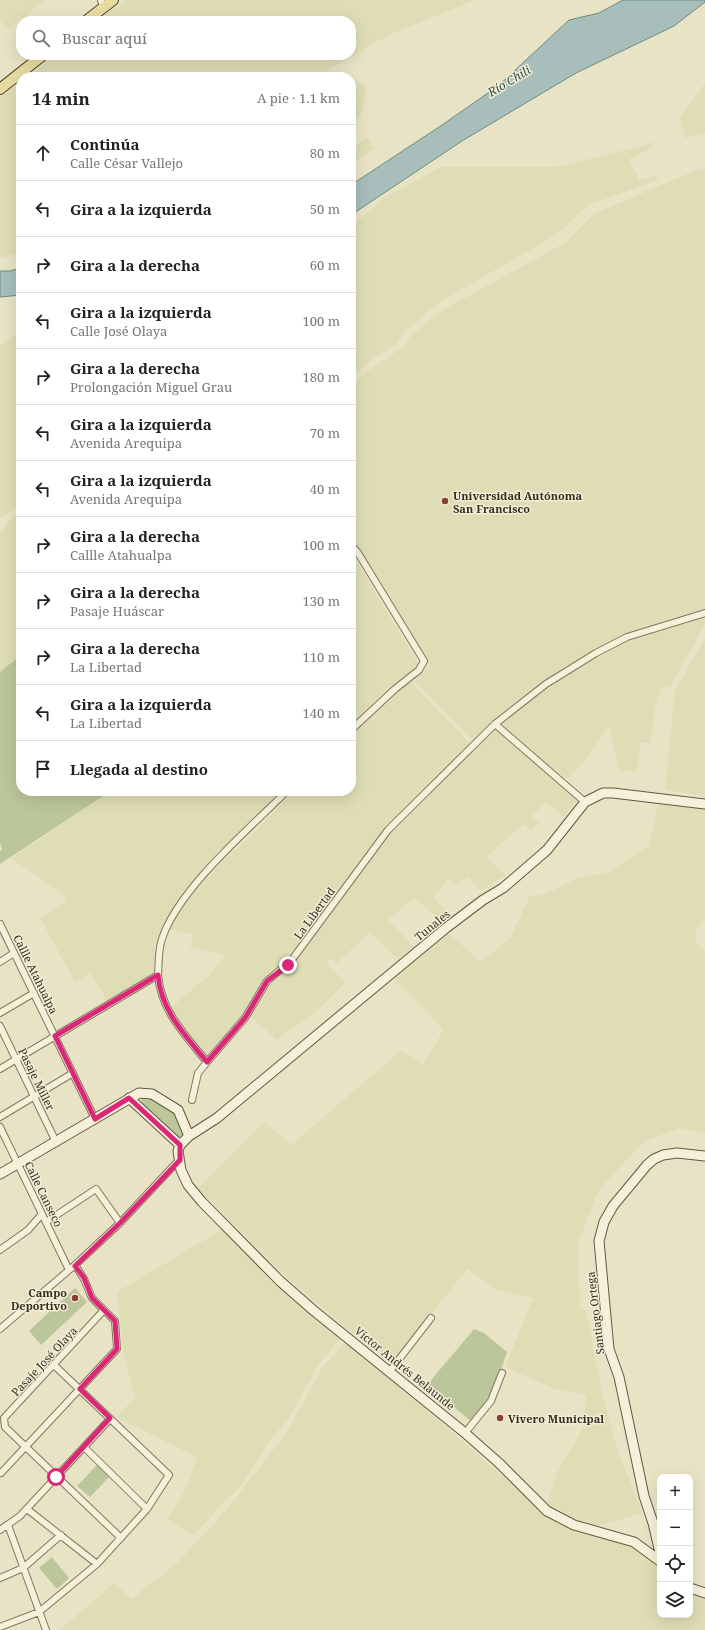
<!DOCTYPE html>
<html lang="es">
<head>
<meta charset="utf-8">
<style>
  :root { --surface:#fff; --page:#f6f6f6; --text:#222; --muted:#767676; --line:#e0e0e0 }
  body { margin:0; font-family:"Noto Serif",serif; background:var(--page); color:var(--text) }
  .controls { position:absolute; right:12px; bottom:12px; display:grid; overflow:hidden; border-radius:8px; box-shadow:0 4px 16px #0002 }
  .controls button { width:36px; height:36px; display:grid; place-items:center; padding:0; border:0; border-bottom:1px solid var(--line); background:var(--surface); color:var(--text); font:20px sans-serif }
  .stop { position:absolute; width:12px; height:12px; margin:-9px; border:3px solid #db2777; border-radius:50%; background:#fff }
  .stop.end { background:#db2777; border-color:#fff; box-shadow:0 1px 4px #0008 }
  .list { margin:0; padding:0; list-style:none }
  h2 { display:flex; justify-content:space-between; align-items:center; height:52px; margin:0; padding:0 16px; font-size:17px }
  h2 small { font-size:13px; font-weight:400; color:var(--muted) }
  .list li { display:grid; grid-template-columns:26px 1fr auto; gap:12px; align-items:center; box-sizing:border-box; height:56px; padding:0 16px; border-top:1px solid var(--line) }
  .list b { display:block; font-size:15px; white-space:nowrap }
  .list p { margin:0; font-size:13px; white-space:nowrap; color:var(--muted) }
  .list em { font-size:13px; font-style:normal; color:var(--muted) }
  .icon { flex:none; width:22px; height:22px; fill:none; stroke:currentColor; stroke-width:2; stroke-linecap:round; stroke-linejoin:round }
  .map { position:relative; flex:none; width:705px; height:1630px; overflow:hidden }
  .search { position:absolute; background:var(--surface); box-shadow:0 4px 16px #0002; left:16px; top:16px; width:340px; height:44px; display:flex; align-items:center; gap:10px; box-sizing:border-box; padding:0 14px; border-radius:16px; color:var(--muted); font-size:15px }
  .panel { position:absolute; background:var(--surface); box-shadow:0 4px 16px #0002; left:16px; top:72px; width:340px; height:724px; border-radius:16px }
  .map>svg:first-child { display:block }
  .farmland { fill:#deddb5 }
  .green { fill:#bcc69b }
  .water { fill:#a7beba; stroke:#6f8b87 }
  .lines { fill:none; stroke-linecap:round; stroke-linejoin:round }
  .street-casing { stroke:#83765e; stroke-width:8 }
  .secondary-casing { stroke:#655741; stroke-width:11 }
  .primary-casing { stroke:#514432; stroke-width:12 }
  .street { stroke:#f5f0d9; stroke-width:6 }
  .secondary { stroke:#f5f0d9; stroke-width:9 }
  .primary { stroke:#e8dba2; stroke-width:10 }
  .route { stroke:#db2777; stroke-width:5 }
  .poi-dot { fill:#8b3f34; stroke:#f2edd5; stroke-width:1.5 }
  .labels { text-anchor:middle; dominant-baseline:central; stroke-width:3; stroke-linejoin:round; paint-order:stroke }
  .poi-label { font-size:11px; font-weight:bold; fill:#352d20; stroke:#f2edd5; text-anchor:start }
  .street-label { font-size:11px; fill:#352d20; stroke:#f2edd5 }
  .water-label { font-size:12px; font-style:italic; fill:#315153; stroke:#f2edd5 }
</style>
</head>
<body>
<div class="map">
<svg width="705" height="1630" viewBox="0 0 705 1630">
  <rect width="100%" height="100%" fill="#e9e3c6"/>
  <path class="farmland" d="M0,0H45L8,29L0,21Z
    M124,0H474L387,36L325,71L342,77H27L55,55H351V21H98Z
    M351,80L366,85L363,110L351,130Z
    M21,82V253L0,258V98Z
    M705,83V133L685,138L680,118Z
    M368,137L375,149L351,163V150Z
    M657,142L647,151L629,159L639,180L653,176L660,179L588,205L556,235L441,301L405,331L397,344L373,359L351,376V224L362,218L383,198L442,167H557Z
    M705,168V610L622,635L567,665L501,714L473,741L414,680L430,667L358,549L351,541V385L372,368L405,346L411,335L441,311L565,243L594,214L694,171Z
    M21,332V502L0,519V345Z
    M21,513V655L0,672V533L9,521Z
    M351,552L419,665L382,694L351,724Z
    M701,616H705V624L670,687L662,686L655,708L650,743H640L637,771H619L609,726L589,756L567,779L516,738L502,724L562,678L629,640Z
    M705,638V796L665,790L675,691Z
    M410,681L471,745L387,828L307,934L291,958L265,979L237,1023L208,1058L175,1021L169,1009L210,974L226,955L190,947L194,935L169,929L189,897L231,853L240,847L250,837L293,791H351V733L380,704Z
    M495,729L579,798L564,817L545,802L531,817L539,822L531,831L523,824L486,857L506,875L481,890L467,876L457,886L449,879L433,897L451,915L443,922L415,898L388,920L414,947L398,959L370,932L337,963L331,958L326,964L346,982L320,1008L277,1040L250,1016L266,985L286,970L295,959L390,831Z
    M111,791H284L186,888L155,944L154,971L145,979L107,1001L91,973L75,982L40,918L68,899L29,870L11,859Z
    M659,800L705,806V921H703L695,932L696,943L705,951V1133L679,1128L643,1142L598,1191L578,1243L580,1308L586,1310L601,1387L616,1446L642,1513L596,1527L581,1522L547,1503L558,1471L585,1425L586,1395L552,1388L505,1367L533,1298L498,1290L467,1269L391,1365L283,1274L198,1188L265,1122L291,1145L401,1051L424,1064L444,1029L393,978L448,933L481,962L510,938L530,896L543,895L578,878L607,873L649,847Z
    M223,1229L341,1338L318,1365L290,1417L269,1441L243,1483L193,1535L168,1519L187,1486L197,1457L116,1417L135,1398L122,1346L117,1292Z
    M347,1341L543,1511L634,1546L660,1565V1615H690V1596L705,1598V1630H60L114,1583L131,1599L177,1563L229,1507L287,1432L322,1368Z"/>
  <path class="green" d="M21,655V791H111L0,864V851L2,850L0,843V672Z
    M147,1095L179,1115L184,1136L178,1137L142,1103L141,1097Z
    M75,1288L87,1302L41,1345L29,1331Z
    M474,1329L484,1333L507,1352L490,1400L472,1422L427,1385Z
    M97,1465L109,1477L90,1497L77,1486Z
    M52,1557L69,1578L57,1589L39,1568Z"/>
  <path class="water" d="M623,0H705V2L674,26L576,73L462,141L351,215V185L442,125L498,86L569,20L599,13Z
    M21,268V295L0,297V271H10Z"/>
  <g class="lines">
    <g class="street-casing">
      <path id="street" d="M101,0L103,8
        M351,545L358,553L424,661L419,670L395,689L351,730
        M495,724L585,802
        M0,924L95,1119
        M0,962L14,953
        M158,975C161,1011 185,1035 207,1062L245,1018L267,981L291,961L388,830L495,724L546,684L596,653L627,637L705,613
        M0,1013L34,993
        M0,1026L56,1142
        M0,1069L158,975C159,963 158,950 162,939C178,889 249,829 287,791
        M192,1100L198,1073L207,1062
        M0,1117L73,1073
        M0,1127L69,1270
        M46,1222L96,1189L120,1223
        M0,1250L28,1230L42,1214
        M104,1310L4,1418L5,1427L121,1538
        M0,1329L75,1265L120,1223L179,1160
        M390,1371L431,1318
        M465,1433L491,1401L502,1373
        M84,1447L147,1509
        M1,1473L117,1349L115,1321L92,1298L84,1279L75,1265
        M27,1509L97,1564
        M8,1525L46,1630
        M0,1530L20,1516L110,1419
        M0,1578L23,1568L61,1535
        M0,1627L39,1612L97,1564L147,1509L169,1475L54,1365"/>
    </g>
    <g class="secondary-casing">
      <path id="secondary" d="M129,1098L180,1145
        M0,1174L139,1093L152,1094L178,1110L189,1136
        M660,1553L653,1523L644,1496L619,1377L609,1349L599,1241L604,1222L613,1206L647,1165L654,1159L663,1155L677,1153L705,1156
        M660,1561L634,1542L574,1525L547,1511L499,1463L465,1433L313,1310L280,1281L202,1202L188,1185L181,1170L178,1151L180,1145L189,1136L217,1118L446,928L483,900L503,888L547,850L585,802L603,793H613L705,804
        M690,1588L705,1593"/>
    </g>
    <g class="primary-casing">
      <path id="primary" d="M86,21L113,0
        M0,89L43,55"/>
    </g>
    <use href="#street" class="street"/>
    <use href="#secondary" class="secondary"/>
    <use href="#primary" class="primary"/>
  </g>
  <g class="lines">
    <path class="route" d="M56,1477L110,1418L80,1389L117,1349L115,1321L92,1298L84,1278L75,1266L120,1223L180,1160V1145L129,1098L95,1119L55,1036L158,975C161,1011 185,1035 207,1062L245,1018L267,981L288,965"/>
  </g>
  <g class="poi-dot">
    <circle cx="445" cy="501" r="4"/>
    <circle cx="75" cy="1298" r="4"/>
    <circle cx="500" cy="1418" r="4"/>
  </g>
  <g class="labels">
    <g class="poi-label">
      <text x="453" y="495">Universidad Autónoma<tspan x="453" dy="13">San Francisco</tspan></text>
      <text x="67" y="1292" text-anchor="end">Campo<tspan x="67" dy="13">Deportivo</tspan></text>
      <text x="508" y="1418">Vivero Municipal</text>
    </g>
    <g class="street-label">
      <text transform="translate(314 913) rotate(-54)">La Libertad</text>
      <text transform="translate(432 925) rotate(-39)">Tunales</text>
      <text transform="translate(36 974) rotate(64)">Callle Atahualpa</text>
      <text transform="translate(37 1079) rotate(64)">Pasaje Miller</text>
      <text transform="translate(44 1194) rotate(64)">Calle Canseco</text>
      <text transform="translate(595 1313) rotate(-97)">Santiago Ortega</text>
      <text transform="translate(44 1361) rotate(-47)">Pasaje José Olaya</text>
      <text transform="translate(405 1368) rotate(39)">Víctor Andrés Belaunde</text>
    </g>
    <g class="water-label">
      <text transform="translate(509 81) rotate(-31)">Río Chili</text>
    </g>
  </g>
</svg>
<div class="controls">
<button>+</button>
<button>−</button>
<button><svg class="icon" aria-label="locate" viewBox="0 0 24 24"><circle cx="12" cy="12" r="6"/><path d="M12 2v4M12 18v4M2 12h4M18 12h4"/></svg></button>
<button><svg class="icon" aria-label="layers" viewBox="0 0 24 24"><path d="M12 4l9 5-9 5-9-5zM3 14l9 5 9-5"/></svg></button>
</div>
<div class="stop" style="left:56px;top:1477px"></div>
<div class="stop end" style="left:288px;top:965px"></div>
<div class="search"><svg class="icon" aria-label="search" viewBox="0 0 24 24"><circle cx="10" cy="10" r="6"/><path d="M15 15l6 6"/></svg>Buscar aquí</div>
<section class="panel">
<h2>14 min<small>A pie · 1.1 km</small></h2>
<ul class="list">
<li><svg class="icon" aria-label="ahead" viewBox="0 0 24 24"><path d="M12 20V5M6 11l6-6 6 6"/></svg><div><b>Continúa</b><p>Calle César Vallejo</p></div><em>80 m</em></li>
<li><svg class="icon" aria-label="left" viewBox="0 0 24 24"><path d="M17 20v-9H6M10 6l-5 5 5 5"/></svg><div><b>Gira a la izquierda</b></div><em>50 m</em></li>
<li><svg class="icon" aria-label="right" viewBox="0 0 24 24"><path d="M7 20v-9h11M14 6l5 5-5 5"/></svg><div><b>Gira a la derecha</b></div><em>60 m</em></li>
<li><svg class="icon" aria-label="left" viewBox="0 0 24 24"><path d="M17 20v-9H6M10 6l-5 5 5 5"/></svg><div><b>Gira a la izquierda</b><p>Calle José Olaya</p></div><em>100 m</em></li>
<li><svg class="icon" aria-label="right" viewBox="0 0 24 24"><path d="M7 20v-9h11M14 6l5 5-5 5"/></svg><div><b>Gira a la derecha</b><p>Prolongación Miguel Grau</p></div><em>180 m</em></li>
<li><svg class="icon" aria-label="left" viewBox="0 0 24 24"><path d="M17 20v-9H6M10 6l-5 5 5 5"/></svg><div><b>Gira a la izquierda</b><p>Avenida Arequipa</p></div><em>70 m</em></li>
<li><svg class="icon" aria-label="left" viewBox="0 0 24 24"><path d="M17 20v-9H6M10 6l-5 5 5 5"/></svg><div><b>Gira a la izquierda</b><p>Avenida Arequipa</p></div><em>40 m</em></li>
<li><svg class="icon" aria-label="right" viewBox="0 0 24 24"><path d="M7 20v-9h11M14 6l5 5-5 5"/></svg><div><b>Gira a la derecha</b><p>Callle Atahualpa</p></div><em>100 m</em></li>
<li><svg class="icon" aria-label="right" viewBox="0 0 24 24"><path d="M7 20v-9h11M14 6l5 5-5 5"/></svg><div><b>Gira a la derecha</b><p>Pasaje Huáscar</p></div><em>130 m</em></li>
<li><svg class="icon" aria-label="right" viewBox="0 0 24 24"><path d="M7 20v-9h11M14 6l5 5-5 5"/></svg><div><b>Gira a la derecha</b><p>La Libertad</p></div><em>110 m</em></li>
<li><svg class="icon" aria-label="left" viewBox="0 0 24 24"><path d="M17 20v-9H6M10 6l-5 5 5 5"/></svg><div><b>Gira a la izquierda</b><p>La Libertad</p></div><em>140 m</em></li>
<li><svg class="icon" aria-label="arrive" viewBox="0 0 24 24"><path d="M6 21V4h12l-3 4 3 4H6"/></svg><div><b>Llegada al destino</b></div></li>
</ul>
</section>
</div>
</body>
</html>
